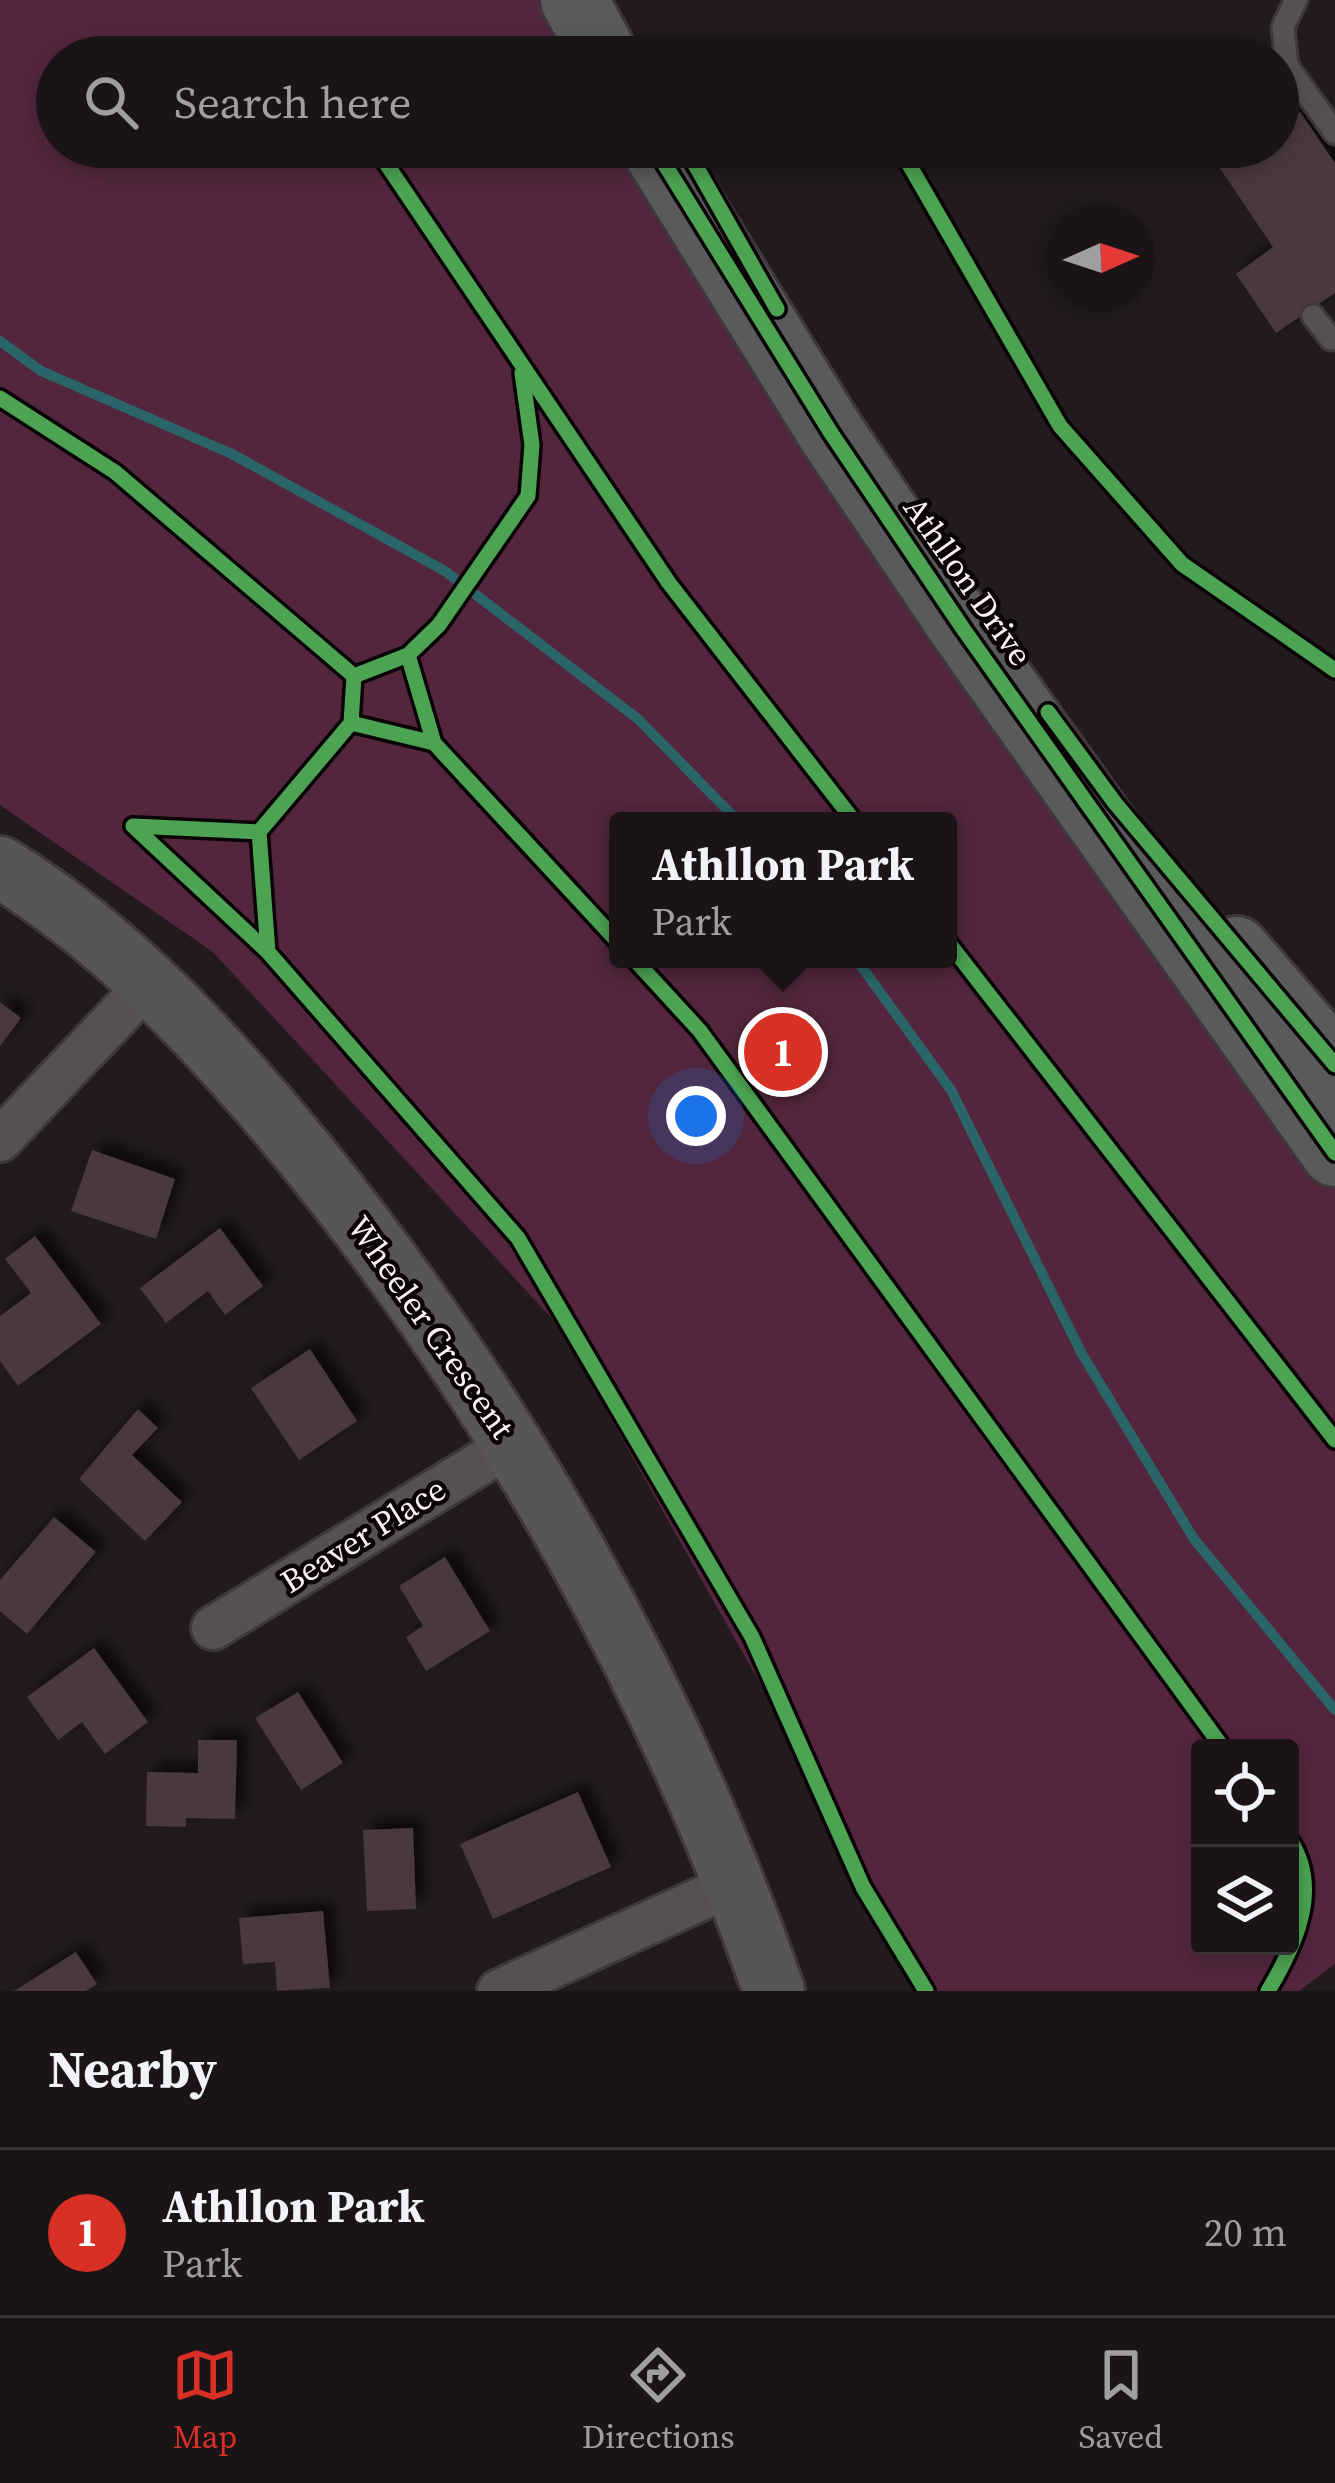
<!DOCTYPE html>
<html lang="en">
<head>
<meta charset="utf-8">
<style>
  :root { --surface:#1a1416; --page:#231d1f; --text:#f1f3f6; --muted:#9f9ea1; --line:#383335; --accent:#d93025 }
  body { margin:0; font-family:"Source Serif 4",serif; background:var(--page); color:var(--text) }
  .controls { position:absolute; right:36px; bottom:36px; display:grid; overflow:hidden; border-radius:12px; box-shadow:0 6px 18px #0003 }
  .controls button { width:108px; height:108px; display:grid; place-items:center; padding:0; border:0; border-bottom:3px solid var(--line); background:var(--surface); color:var(--text); font:60px sans-serif }
  .compass { position:absolute; left:1047px; top:204px; width:108px; height:108px; border-radius:50%; background:var(--surface); box-shadow:0 6px 18px #0003; rotate:87deg }
  .you { position:absolute; left:696px; top:1116px; width:42px; height:42px; margin:-30px; border:9px solid #fff; border-radius:50%; background:#1a73e8; box-shadow:0 0 0 18px #1a73e833 }
  .badge { display:grid; place-items:center; width:78px; height:78px; border-radius:50%; background:var(--accent); color:#fff; font-size:39px; font-weight:700 }
  .pin { position:absolute; translate:-50% -50%; border:6px solid #fff; box-shadow:0 3px 12px #0006 }
  .popup { position:absolute; left:609px; top:812px; width:348px; height:156px; box-sizing:border-box; display:grid; place-content:center; border-radius:12px; background:var(--surface); filter:drop-shadow(0 3px 9px #0005); font-size:39px; white-space:nowrap; color:var(--muted) }
  .popup b { font-size:45px; color:var(--text) }
  .popup::after { content:''; position:absolute; left:50%; top:100%; margin-left:-24px; border:24px solid transparent; border-top-color:var(--surface) }
  .list { margin:0; padding:0; list-style:none }
  h2 { display:flex; justify-content:space-between; align-items:center; height:156px; margin:0; padding:0 48px; font-size:51px }
  h2 small { font-size:39px; font-weight:400; color:var(--muted) }
  .list li { display:grid; grid-template-columns:78px 1fr auto; gap:36px; align-items:center; box-sizing:border-box; height:168px; padding:0 48px; border-top:3px solid var(--line) }
  .list b { display:block; font-size:45px; white-space:nowrap }
  .list p { margin:0; font-size:39px; white-space:nowrap; color:var(--muted) }
  .list em { font-size:39px; font-style:normal; color:var(--muted) }
  .icon { flex:none; width:66px; height:66px; fill:none; stroke:currentColor; stroke-width:2; stroke-linecap:round; stroke-linejoin:round }
  .map { position:relative; flex:none; width:1335px; height:1991px; overflow:hidden }
  .search { position:absolute; background:var(--surface); box-shadow:0 6px 18px #0003; left:36px; right:36px; top:36px; height:132px; display:flex; align-items:center; gap:30px; box-sizing:border-box; padding:0 42px; border-radius:66px; color:var(--muted); font-size:45px }
  .sheet { height:324px; background:var(--surface) }
  nav { display:flex; justify-content:space-around; align-items:center; box-sizing:border-box; height:168px; border-top:3px solid var(--line); background:var(--surface); font-size:33px; color:var(--muted) }
  nav a { display:grid; justify-items:center; gap:6px }
  nav .on { color:var(--accent) }
  .map>svg:first-child { display:block }
  .park { fill:#53263d; fill-rule:evenodd }
  .lines { fill:none; stroke-linecap:round; stroke-linejoin:round }
  .stream { stroke:#2a6669; stroke-width:10 }
  .building { fill:#483740; filter:url(#shadow) }
  .lane-casing { stroke:#3f383a; stroke-width:27 }
  .street-casing { stroke:#3f383a; stroke-width:48 }
  .secondary-casing { stroke:#3f383a; stroke-width:66 }
  .primary-casing { stroke:#3f383a; stroke-width:72 }
  .lane { stroke:#575053; stroke-width:21 }
  .street { stroke:#575053; stroke-width:42 }
  .secondary { stroke:#575558; stroke-width:60 }
  .primary { stroke:#585a5c; stroke-width:66 }
  .cycleway-casing { stroke:#0a0407; stroke-width:22 }
  .cycleway { stroke:#4ca352; stroke-width:15 }
  .labels { text-anchor:middle; dominant-baseline:central; stroke-width:9; stroke-linejoin:round; paint-order:stroke }
  .street-label { font-size:33px; fill:#fdf1f6; stroke:#0a0407 }
</style>
</head>
<body>
<div class="map">
<svg width="1335" height="1991" viewBox="0 0 1335 1991">
  <defs>
    <filter id="shadow"><feDropShadow dx="10" dy="-10" stdDeviation="6" flood-color="#0009"/></filter>
  </defs>
  <rect width="100%" height="100%" fill="#221a1d"/>
  <path class="park" d="M0,0H553L586,57H57V147H640L1335,1151V1964L1299,1991H915L860,1861L558,1325L213,952L0,805ZM618,821H948V959H618ZM1200,1748H1290V1946H1200Z"/>
  <g class="lines">
    <path class="stream" d="M0,341L41,371L232,454L445,571L638,719L738,821
      M856,959L951,1090L1082,1354L1194,1539L1335,1710"/>
  </g>
  <path class="building" d="M1300,112L1335,163V293L1276,333L1236,274L1273,247L1219,167L1249,147H1278V127Z
    M0,1002L21,1018L0,1046Z
    M92,1150L175,1179L156,1239L71,1211Z
    M220,1228L263,1286L225,1315L208,1291L166,1323L140,1288Z
    M35,1236L101,1324L18,1386L0,1361V1316L31,1293L5,1259Z
    M310,1349L357,1421L299,1460L251,1388Z
    M138,1409L158,1428L132,1455L182,1502L145,1541L79,1479Z
    M54,1517L96,1552L27,1634L0,1611V1580Z
    M445,1557L490,1631L426,1671L406,1637L423,1626L399,1586Z
    M94,1648L148,1722L105,1754L82,1722L58,1740L27,1697Z
    M298,1692L343,1763L301,1790L255,1718Z
    M198,1740H237L235,1819L186,1818V1827L146,1826L147,1772L198,1773Z
    M578,1792L611,1867L493,1919L460,1844Z
    M413,1828L416,1909L367,1911L363,1830Z
    M323,1911L330,1988L277,1991L275,1962L243,1964L239,1918Z
    M76,1952L97,1984L86,1991H14Z"/>
  <g class="lines">
    <g class="lane-casing">
      <path id="lane" d="M1296,0L1283,27L1287,66L1335,133
        M1313,316L1331,339"/>
    </g>
    <g class="street-casing">
      <path id="street" d="M0,1140L149,983
        M213,1628L513,1443
        M499,1991L736,1883"/>
    </g>
    <g class="secondary-casing">
      <path id="secondary" d="M0,867C119,940 216,1046 304,1153C507,1402 668,1688 774,1991"/>
    </g>
    <g class="primary-casing">
      <path id="primary" d="M574,0L605,57
        M654,147L831,433L964,630L1335,1153
        M1236,950L1335,1065"/>
    </g>
    <use href="#lane" class="lane"/>
    <use href="#street" class="street"/>
    <use href="#secondary" class="secondary"/>
    <use href="#primary" class="primary"/>
    <g class="cycleway-casing">
      <path id="cycleway" d="M375,147L669,583L854,821
        M654,147L831,433L964,630L1335,1153
        M685,147L777,309
        M899,147L1060,426L1182,564L1335,670
        M0,398L115,472L354,676
        M1048,712L1115,803L1335,1065
        M351,723L434,743L408,655
        M434,743L618,942
        M133,826L268,952L518,1238L752,1637L863,1887L926,1991
        M133,826L259,832L268,952
        M259,832L351,723L354,676L408,655L439,625L528,496L532,445L522,373
        M948,942L1335,1440
        M634,959L700,1031L1223,1748
        M1268,1991C1295,1946 1322,1889 1290,1840"/>
    </g>
    <use href="#cycleway" class="cycleway"/>
  </g>
  <g class="labels">
    <g class="street-label">
      <text transform="translate(968 581) rotate(55)">Athllon Drive</text>
      <text transform="translate(431 1327) rotate(55)">Wheeler Crescent</text>
      <text transform="translate(363 1535) rotate(-32)">Beaver Place</text>
    </g>
  </g>
</svg>
<div class="controls">
<button><svg class="icon" aria-label="locate" viewBox="0 0 24 24"><circle cx="12" cy="12" r="6"/><path d="M12 2v4M12 18v4M2 12h4M18 12h4"/></svg></button>
<button><svg class="icon" aria-label="layers" viewBox="0 0 24 24"><path d="M12 4l9 5-9 5-9-5zM3 14l9 5 9-5"/></svg></button>
</div>
<svg class="compass" viewBox="-18 -18 36 36"><path d="M0-13l5 13h-10z" fill="#e53935"/><path d="M0 13l5-13h-10z" fill="#9f9ea1"/></svg>
<div class="you"></div>
<div class="pin badge" style="left:783px;top:1052px">1</div>
<div class="popup"><b>Athllon Park</b>Park</div>
<div class="search"><svg class="icon" aria-label="search" viewBox="0 0 24 24"><circle cx="10" cy="10" r="6"/><path d="M15 15l6 6"/></svg>Search here</div>
</div>
<section class="sheet">
<h2>Nearby<small></small></h2>
<ul class="list">
<li><span class="badge">1</span><div><b>Athllon Park</b><p>Park</p></div><em>20 m</em></li>
</ul>
</section>
<nav>
<a class="on"><svg class="icon" aria-label="map" viewBox="0 0 24 24"><path d="M3 6l6-2 6 2 6-2v14l-6 2-6-2-6 2zM9 4v14M15 6v14"/></svg>Map</a>
<a><svg class="icon" aria-label="directions" viewBox="0 0 24 24"><path d="M12 3l9 9-9 9-9-9zM9 14v-3h6M13 9l2 2-2 2"/></svg>Directions</a>
<a><svg class="icon" aria-label="saved" viewBox="0 0 24 24"><path d="M7 4h10v16l-5-4-5 4z"/></svg>Saved</a>
</nav>
</body>
</html>
